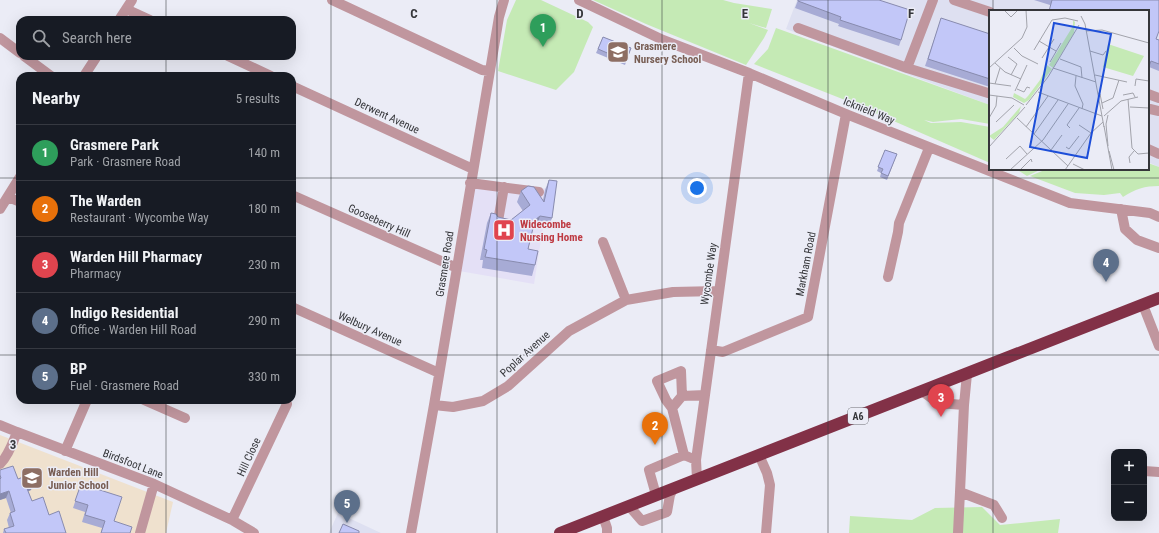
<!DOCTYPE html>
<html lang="en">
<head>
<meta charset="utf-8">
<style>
  :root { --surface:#171b24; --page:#20242c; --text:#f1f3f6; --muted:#9ea1a6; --line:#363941; --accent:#0f766e }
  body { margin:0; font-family:"Roboto Condensed",sans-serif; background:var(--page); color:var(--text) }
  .controls { position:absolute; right:12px; bottom:12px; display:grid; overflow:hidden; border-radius:8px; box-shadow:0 4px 16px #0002 }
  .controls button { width:36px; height:36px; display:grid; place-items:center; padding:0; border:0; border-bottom:1px solid var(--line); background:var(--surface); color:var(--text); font:20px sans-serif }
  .you { position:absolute; left:697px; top:188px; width:14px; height:14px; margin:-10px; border:3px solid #fff; border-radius:50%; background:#1a73e8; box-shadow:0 0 0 6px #1a73e833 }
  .badge { display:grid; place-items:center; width:26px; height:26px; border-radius:50%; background:var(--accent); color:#fff; font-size:13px; font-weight:700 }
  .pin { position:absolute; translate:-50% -33px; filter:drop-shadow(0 1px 2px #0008) }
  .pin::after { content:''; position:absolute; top:21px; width:14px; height:12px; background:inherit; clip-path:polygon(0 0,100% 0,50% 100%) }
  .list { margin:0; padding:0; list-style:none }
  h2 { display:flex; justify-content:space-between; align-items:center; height:52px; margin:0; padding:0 16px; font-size:17px }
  h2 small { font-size:13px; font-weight:400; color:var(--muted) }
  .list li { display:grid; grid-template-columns:26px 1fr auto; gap:12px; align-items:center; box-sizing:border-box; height:56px; padding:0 16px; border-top:1px solid var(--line) }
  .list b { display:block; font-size:15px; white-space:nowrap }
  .list p { margin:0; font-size:13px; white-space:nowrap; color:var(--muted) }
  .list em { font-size:13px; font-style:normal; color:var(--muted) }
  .icon { flex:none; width:22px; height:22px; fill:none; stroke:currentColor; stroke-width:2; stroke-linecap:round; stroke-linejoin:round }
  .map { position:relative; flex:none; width:1159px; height:533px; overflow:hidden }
  .search { position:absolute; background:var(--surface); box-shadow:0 4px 16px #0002; left:16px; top:16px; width:280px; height:44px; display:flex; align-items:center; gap:10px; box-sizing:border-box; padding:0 14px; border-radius:12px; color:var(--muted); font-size:15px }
  .panel { position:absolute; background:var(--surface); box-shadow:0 4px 16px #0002; left:16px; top:72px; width:280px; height:332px; border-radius:12px }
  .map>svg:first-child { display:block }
  .built { fill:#dee0f1 }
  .education { fill:#efe1ce }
  .medical { fill:#e4e0f6 }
  .green { fill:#c5eab5 }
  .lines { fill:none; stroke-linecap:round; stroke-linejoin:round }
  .minor { stroke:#c0969e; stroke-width:10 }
  .highway { stroke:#823147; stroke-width:12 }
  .wall { fill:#a7abd5 }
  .shaded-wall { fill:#888bae }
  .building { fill:#c2c7f8; stroke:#888bae }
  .grid { fill:none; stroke:#35363a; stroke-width:1; stroke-opacity:0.55 }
  .labels { text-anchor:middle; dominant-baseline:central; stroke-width:3; stroke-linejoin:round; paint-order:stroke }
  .shield { fill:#ebecf6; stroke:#6c6d72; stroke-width:1 }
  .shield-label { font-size:10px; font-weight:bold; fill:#35363a }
  .education-label { font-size:11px; font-weight:bold; fill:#785e54; stroke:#ebecf6; text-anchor:start }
  .street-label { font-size:11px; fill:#35363a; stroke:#ebecf6 }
  .health-label { font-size:11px; font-weight:bold; fill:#be3a42; stroke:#ebecf6; text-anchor:start }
  .inset-road { fill:none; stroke:#a2a3ab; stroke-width:1 }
  .view { fill:#1d4ed8; fill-opacity:0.15; stroke:#1d4ed8; stroke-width:2 }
  .inset-edge { fill:none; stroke:#35363a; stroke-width:2 }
  .grid-label { font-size:13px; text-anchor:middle; font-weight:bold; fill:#35363a; stroke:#ebecf6; stroke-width:3; stroke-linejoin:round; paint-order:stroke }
</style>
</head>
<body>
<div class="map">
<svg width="1159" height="533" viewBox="0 0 1159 533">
  <rect width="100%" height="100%" fill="#ebecf6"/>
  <path class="built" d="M797,0H1159V167L1148,162V11H990V105L786,29Z
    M338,513L381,533H329Z"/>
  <path class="education" d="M0,435L173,502L166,533H0Z"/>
  <path class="medical" d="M475,179L549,189L534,284L459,271Z"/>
  <path class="green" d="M516,0H541L588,22L593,27L574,72L556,90L498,71L507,20Z
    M593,0H723L734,3L772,9L766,28L749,23L768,30L764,38L746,65L646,24Z
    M776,28L990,105V124L961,119L933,122L924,120L931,123L961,122L990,127V163L850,102L754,64L768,49Z
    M1148,163L1159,167V186C1145,186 1135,189 1123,197L1120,193L1104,195L1075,193L1030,176L1047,169H1148Z
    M1016,169H1042L1027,176Z
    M982,507L1000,525L1060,519L1058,533H849L850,516L912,520L935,508Z"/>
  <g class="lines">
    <path class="minor" d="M332,0L482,70L490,71
      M579,0L663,40L749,73L846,114L1070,203L1150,213L1159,217
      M954,0L990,12
      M126,9L150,20
      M119,20L132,0
      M798,28L907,68L988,93
      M0,38L20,53
      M24,56L51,76
      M228,56L271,76
      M907,68L933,0
      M84,76L97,56
      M292,86L473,169
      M1148,94L1159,98
      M1150,109L1159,111
      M1148,149L1159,154
      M470,183L539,192
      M292,195L457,268
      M8,197L20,202
      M0,209L20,177
      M1121,209L1125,229L1137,240L1159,248
      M498,221L504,187
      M603,242L626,300
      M888,277L898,232L899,223L929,148
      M1143,305L1159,346
      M292,307L439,373
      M711,350L723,352L808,317L846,114
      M967,374L964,405L960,492L994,505L1002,518
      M922,391L938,403L964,405
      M144,400L185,418
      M434,405L453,407L483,401L508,386L569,331L626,300L673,292L718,291
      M672,408L666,400L657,381L681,371L682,396
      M0,425L17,432L154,484L232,520L254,533
      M65,451L87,400
      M759,455L767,473L770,485L766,533
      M696,460L684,455L672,408L682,396L705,395
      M0,464C8,456 13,443 17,432
      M1144,471L1159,472
      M697,479L696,460L705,395L749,73
      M656,495L649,470L684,455
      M629,506L642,521L667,512L670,495L673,489
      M603,516L607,528V533
      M232,520L287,404
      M140,533L154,484
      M411,533L434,405L499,17L504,0
      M958,533L960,492"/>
    <path class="highway" d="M560,533L1159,298"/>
  </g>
  <path class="wall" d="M798,0L901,40L899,46L838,26L839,24L795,8Z
    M1034,0H1159L1156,39L1159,40V71L1149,67L1050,5Z
    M939,25L990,34V87L925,66Z
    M603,37L631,48L625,65L596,53Z
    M885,150L897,154L887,180L880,177L881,173L877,171Z
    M549,180L552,218L548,229L537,226L533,229L528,249L535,265L532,276L482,268L483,260H480L487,223L491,213L498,217L511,220L523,211L517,202L521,191L543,200L545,190Z
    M0,470L18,479L31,490L28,491L32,501L49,515L66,533H3L4,529L9,528L7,520L10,513H11L6,498L0,500Z
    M81,484L114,521L130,533H101L102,528L82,522L85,512L73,508Z"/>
  <path class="shaded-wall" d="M540,216L537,226L526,234L530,224Z
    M34,483L31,490L24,493L26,486Z
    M9,491L6,498L0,500V494Z"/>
  <path class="building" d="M798,0H879L910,10L901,40L840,20L841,17L798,1Z
    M1052,0H1159V31L1156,39L1159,40V64L1151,61L1148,69V11H1049Z
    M941,18L990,34V79L928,59Z
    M603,37L631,48L626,61L598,49Z
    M885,150L897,154L888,176L881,173L883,169L878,167Z
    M549,180L557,181L552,218L540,216L530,224L533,228L528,249L538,251L535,265L485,257L487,250L484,249L491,213L496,214L498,217L511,220L530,205L521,191L528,186L534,187L544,202Z
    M13,466L18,479L31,474L34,483L26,486L32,501L43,497L49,515L59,511L66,533H6L4,529L14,526L10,513L15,511L9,491L0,494V479L1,478L0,475V470Z
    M81,484L122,497L114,521L132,527L130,533H101L105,521L85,515L88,505L75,501Z
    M343,524L359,531V533H339Z"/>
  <path class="grid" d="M166,0V20M331,0V533M497,0V533M662,0V533M828,0V533M993,0V11M166,56V76M993,169V533M0,178H20M292,178H1159M0,355H20M292,355H1159M166,400V533"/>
  <defs>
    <g id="school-square" transform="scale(1.15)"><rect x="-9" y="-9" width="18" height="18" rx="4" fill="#8d6e63" stroke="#ebecf6"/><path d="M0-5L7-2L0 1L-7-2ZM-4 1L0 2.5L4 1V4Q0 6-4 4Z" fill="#fff"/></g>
    <g id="hospital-square" transform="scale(1.15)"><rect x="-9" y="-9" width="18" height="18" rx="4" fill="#e0444e" stroke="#ebecf6"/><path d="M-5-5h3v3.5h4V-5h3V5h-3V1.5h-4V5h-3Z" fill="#fff"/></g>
  </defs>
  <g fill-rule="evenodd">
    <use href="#school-square" x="618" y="52"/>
    <use href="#hospital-square" x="504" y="230"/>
    <use href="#school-square" x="32" y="478"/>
  </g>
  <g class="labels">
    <rect class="shield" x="848" y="408" width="20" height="16" rx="3"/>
    <g class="shield-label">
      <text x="858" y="416">A6</text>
    </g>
    <g class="education-label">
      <text x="634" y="46">Grasmere<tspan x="634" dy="13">Nursery School</tspan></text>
      <text x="48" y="472">Warden Hill<tspan x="48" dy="13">Junior School</tspan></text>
    </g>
    <g class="street-label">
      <text transform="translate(869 111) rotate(22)">Icknield Way</text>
      <text transform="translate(387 116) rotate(25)">Derwent Avenue</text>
      <text transform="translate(379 221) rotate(24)">Gooseberry Hill</text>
      <text transform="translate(445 264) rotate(-81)">Grasmere Road</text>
      <text transform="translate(806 264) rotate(-79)">Markham Road</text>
      <text transform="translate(709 274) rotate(-82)">Wycombe Way</text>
      <text transform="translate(370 329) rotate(24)">Welbury Avenue</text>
      <text transform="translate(525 354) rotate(-42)">Poplar Avenue</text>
      <text transform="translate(249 457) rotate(-65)">Hill Close</text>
      <text transform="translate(133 464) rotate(21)">Birdsfoot Lane</text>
    </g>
    <g class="health-label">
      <text x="520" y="224">Widecombe<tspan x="520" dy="13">Nursing Home</tspan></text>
    </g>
  </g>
  <g transform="translate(989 10)">
    <rect width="160" height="160" fill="#ebecf6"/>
    <path d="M84,10L86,12L85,23L64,58L60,55L84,16ZM119,34L155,46L144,66L114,57ZM58,55L63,59L40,90L35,93L24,87L25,83L36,89L39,86L51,70ZM32,96L30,103L5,130L0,126L14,117Z" fill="#c5eab5"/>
    <path class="inset-road" d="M15,0L22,7L29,0M92,6L96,14L115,117M97,21L113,20L160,33M50,31L67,41M25,38L33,46L49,54M45,40L63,10L76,8L89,11M101,41L114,45L117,41M19,47L28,54L22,65M53,48L65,29M71,49L92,57L93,68M61,52L72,33M6,53L16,62L32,69M0,58L33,28L38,17L37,0M64,58L107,72M106,65L138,72M87,66L86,76L94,94L93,99M0,73L22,76M6,74L11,58M146,76L147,69L160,71M28,79L35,82L38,77L41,78M26,81L38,55M49,82L113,106M109,83L111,84L114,99M0,85L23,88L35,95M134,85L144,83L146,87M139,89L143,138L149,144L160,143M113,93L124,88L130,70M37,95L59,67L90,15M141,97L160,98M115,106L132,91L149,87M0,108L7,96L8,86M28,108L79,156M7,112L25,95M90,115L102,123M115,116L123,160M37,117L59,86M81,118L78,115L90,98M45,124L69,90M119,136L117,114L119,105M0,137L36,97M77,137L80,139L90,126M62,140L73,125M120,141L125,160M17,149L31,136L38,144M141,153L140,147L145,141M84,154L96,160M32,159L42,149L43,152M21,160L54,130L79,94M76,160L102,123L114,112"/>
    <path class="view" d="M65,13L122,24L98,148L41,137Z"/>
    <rect width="160" height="160" class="inset-edge"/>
  </g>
  <g class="grid-label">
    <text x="414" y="18">C</text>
    <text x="580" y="18">D</text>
    <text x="745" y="18">E</text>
    <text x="911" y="18">F</text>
    <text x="13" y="449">3</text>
  </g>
</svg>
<div class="controls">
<button>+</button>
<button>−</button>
</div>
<div class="you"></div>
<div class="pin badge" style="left:543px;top:47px;background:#2e9e5b">1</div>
<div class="pin badge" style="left:655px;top:445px;background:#e8710a">2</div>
<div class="pin badge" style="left:941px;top:417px;background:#e0444e">3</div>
<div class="pin badge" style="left:1106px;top:282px;background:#5c6f8a">4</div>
<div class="pin badge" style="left:347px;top:523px;background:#5c6f8a">5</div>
<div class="search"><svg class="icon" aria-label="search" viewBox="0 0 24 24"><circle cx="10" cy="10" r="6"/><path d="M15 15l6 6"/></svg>Search here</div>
<section class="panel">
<h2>Nearby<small>5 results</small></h2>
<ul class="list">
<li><span class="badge" style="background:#2e9e5b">1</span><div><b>Grasmere Park</b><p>Park · Grasmere Road</p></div><em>140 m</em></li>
<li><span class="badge" style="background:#e8710a">2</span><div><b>The Warden</b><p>Restaurant · Wycombe Way</p></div><em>180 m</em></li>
<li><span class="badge" style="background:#e0444e">3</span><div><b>Warden Hill Pharmacy</b><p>Pharmacy</p></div><em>230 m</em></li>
<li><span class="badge" style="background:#5c6f8a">4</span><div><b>Indigo Residential</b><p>Office · Warden Hill Road</p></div><em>290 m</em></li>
<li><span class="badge" style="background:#5c6f8a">5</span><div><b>BP</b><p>Fuel · Grasmere Road</p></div><em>330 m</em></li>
</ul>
</section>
</div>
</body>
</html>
